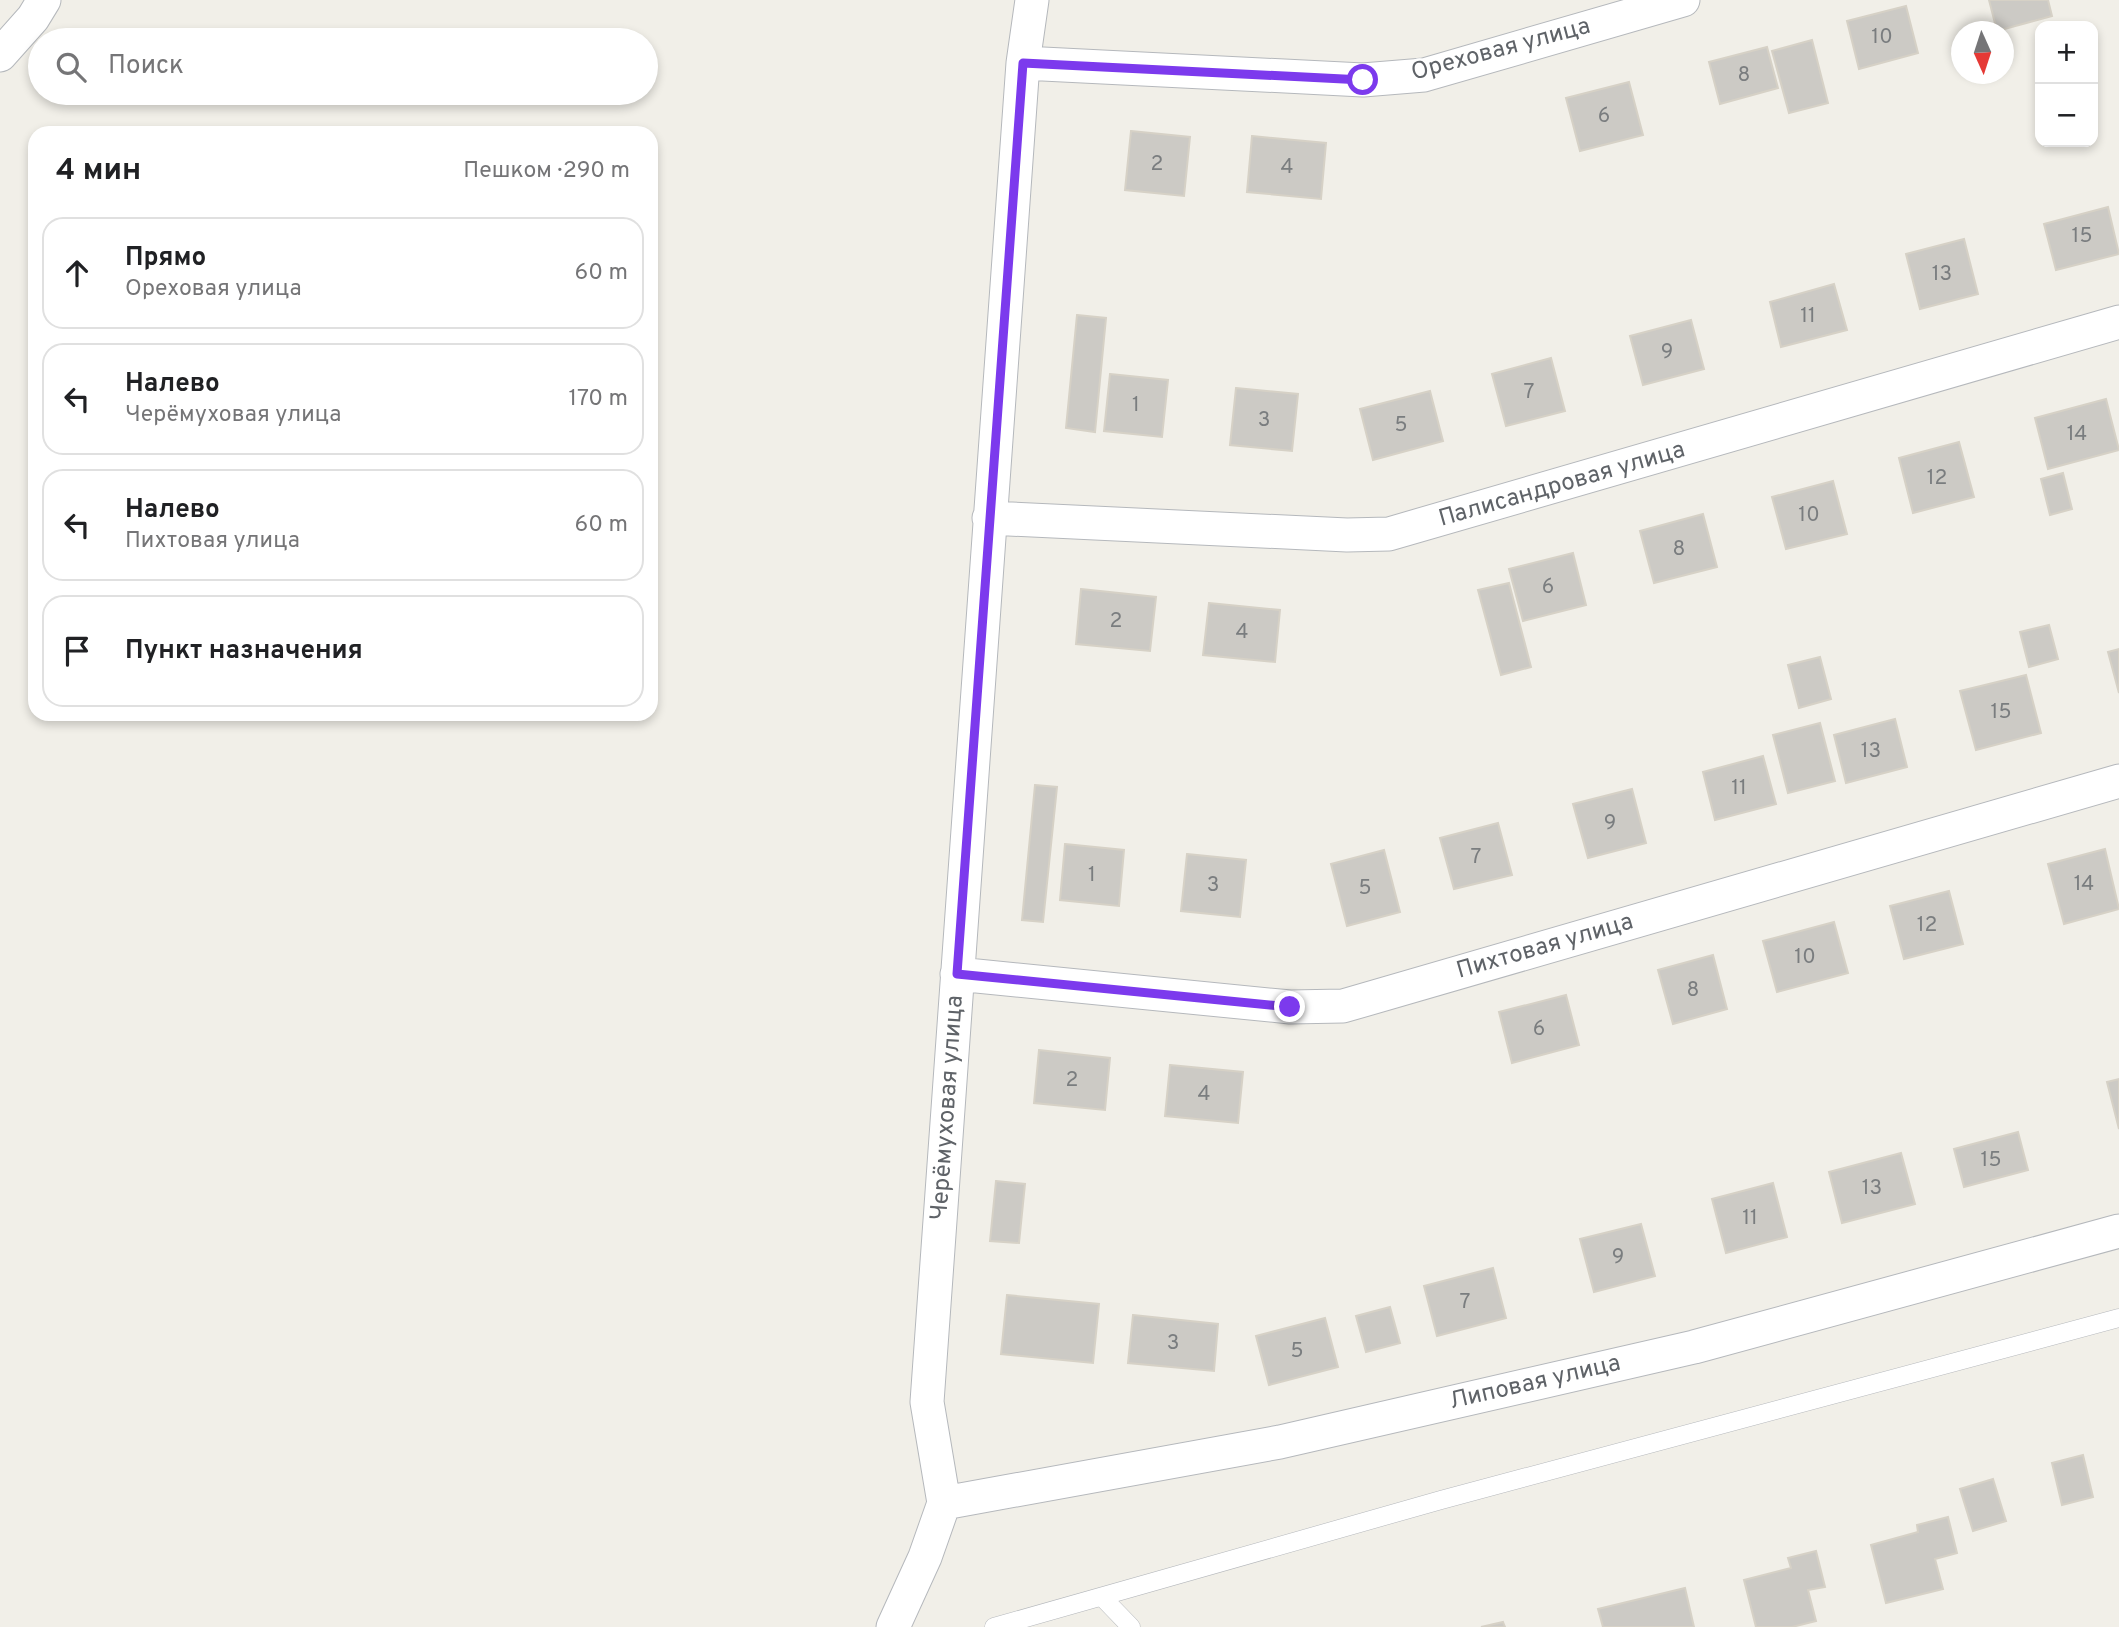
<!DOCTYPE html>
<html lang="ru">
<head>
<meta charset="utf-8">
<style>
  :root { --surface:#fff; --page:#f6f6f6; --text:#202124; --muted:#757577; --line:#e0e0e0 }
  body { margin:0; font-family:Overpass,sans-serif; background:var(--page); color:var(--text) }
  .controls { position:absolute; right:21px; top:21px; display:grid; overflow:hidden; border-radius:14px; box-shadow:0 4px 10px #0003 }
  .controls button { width:63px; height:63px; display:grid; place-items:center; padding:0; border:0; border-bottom:2px solid var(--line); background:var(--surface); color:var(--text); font:35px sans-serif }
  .compass { position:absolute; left:1951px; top:21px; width:63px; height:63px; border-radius:50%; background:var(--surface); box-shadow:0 4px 10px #0003; rotate:177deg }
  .stop { position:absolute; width:21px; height:21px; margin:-16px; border:5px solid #7c3aed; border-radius:50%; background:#fff }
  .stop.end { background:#7c3aed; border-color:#fff; box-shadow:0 2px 7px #0008 }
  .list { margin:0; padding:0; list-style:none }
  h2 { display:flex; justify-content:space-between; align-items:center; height:91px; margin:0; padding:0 28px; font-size:30px }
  h2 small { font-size:23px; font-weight:400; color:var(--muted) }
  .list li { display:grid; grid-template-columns:46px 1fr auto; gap:21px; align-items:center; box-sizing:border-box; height:112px; margin:0 14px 14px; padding:0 14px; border:2px solid var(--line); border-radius:21px }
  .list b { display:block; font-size:26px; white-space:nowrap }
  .list p { margin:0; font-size:23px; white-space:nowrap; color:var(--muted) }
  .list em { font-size:23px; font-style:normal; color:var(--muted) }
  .icon { flex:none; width:38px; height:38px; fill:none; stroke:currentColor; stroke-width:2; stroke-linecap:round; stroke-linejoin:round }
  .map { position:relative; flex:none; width:2119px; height:1627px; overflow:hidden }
  .search { position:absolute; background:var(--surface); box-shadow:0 4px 10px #0003; left:28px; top:28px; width:630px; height:77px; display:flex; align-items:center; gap:18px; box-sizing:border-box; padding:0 24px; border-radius:38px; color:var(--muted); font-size:26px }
  .panel { position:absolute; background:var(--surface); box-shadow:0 4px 10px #0003; left:28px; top:126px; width:630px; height:595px; border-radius:21px }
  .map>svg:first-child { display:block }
  .building { fill:#cccac5; stroke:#d6d1c6; stroke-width:2 }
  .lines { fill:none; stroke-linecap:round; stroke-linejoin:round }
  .service-casing { stroke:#b5b8bc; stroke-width:19 }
  .minor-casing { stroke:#b5b8bc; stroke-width:35 }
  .service { stroke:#fff; stroke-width:18 }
  .minor { stroke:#fff; stroke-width:33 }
  .route { stroke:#7c3aed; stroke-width:9 }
  .labels { text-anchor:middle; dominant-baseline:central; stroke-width:5; stroke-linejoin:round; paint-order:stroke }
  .number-label { font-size:21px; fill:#7a7d7f }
  .street-label { font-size:24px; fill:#5f6368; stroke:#fff }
</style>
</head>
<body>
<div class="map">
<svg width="2119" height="1627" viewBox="0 0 2119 1627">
  <rect width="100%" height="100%" fill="#f1efe8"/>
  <path class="building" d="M1989,0H2048L2052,16L1997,31Z
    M1906,6L1918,53L1859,69L1847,21Z
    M1812,40L1828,103L1789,113L1772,51Z
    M1767,47L1778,88L1720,104L1709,62Z
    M1629,82L1643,135L1580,151L1566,98Z
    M1131,131L1190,137L1184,196L1125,190Z
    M1252,136L1326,143L1321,199L1247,192Z
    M2108,207L2119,254L2056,270L2044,224Z
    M1964,239L1978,294L1920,309L1906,254Z
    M1834,284L1847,330L1781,347L1770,302Z
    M1077,315L1106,318L1095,432L1066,428Z
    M1691,320L1704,369L1643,385L1630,336Z
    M1551,358L1565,411L1506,426L1492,374Z
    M1110,374L1168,380L1162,437L1104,431Z
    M1236,388L1298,394L1292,451L1230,445Z
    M1430,391L1443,441L1373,460L1360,409Z
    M2106,399L2119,450L2048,469L2035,418Z
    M1959,442L1974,497L1913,513L1899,458Z
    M2063,473L2072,509L2050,515L2041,479Z
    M1833,481L1847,534L1786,549L1772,497Z
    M1703,514L1717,567L1654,583L1640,531Z
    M1573,553L1586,605L1523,621L1509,569Z
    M1509,583L1531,667L1501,675L1478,590Z
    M1081,589L1156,597L1150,651L1076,644Z
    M1209,603L1280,610L1275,662L1203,655Z
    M2049,625L2058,659L2029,667L2020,632Z
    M2119,649V693L2108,652Z
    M1820,657L1831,699L1799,708L1788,665Z
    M2026,675L2041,733L1976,750L1960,691Z
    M1895,719L1907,767L1846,783L1834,735Z
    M1820,723L1835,781L1788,793L1773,735Z
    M1763,756L1776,804L1715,820L1703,772Z
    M1035,785L1057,787L1043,922L1022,920Z
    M1632,789L1646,843L1588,858L1573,804Z
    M1498,823L1512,875L1454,889L1440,838Z
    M1065,844L1124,850L1119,906L1060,900Z
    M2105,849L2119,909L2064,924L2048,864Z
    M1384,850L1400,912L1347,926L1331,864Z
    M1187,854L1246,860L1240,917L1181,911Z
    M1949,891L1963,944L1904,959L1890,906Z
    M1834,922L1848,973L1777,992L1763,941Z
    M1713,955L1727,1009L1673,1024L1658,970Z
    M1566,995L1579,1045L1512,1063L1499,1012Z
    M1039,1050L1110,1058L1105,1110L1034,1103Z
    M1170,1065L1243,1072L1238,1123L1165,1116Z
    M2119,1079V1129L2107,1082Z
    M2018,1132L2028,1170L1964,1187L1954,1149Z
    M1901,1153L1915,1204L1842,1223L1829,1172Z
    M996,1181L1025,1184L1019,1243L990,1241Z
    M1773,1183L1787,1237L1726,1253L1712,1199Z
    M1641,1224L1655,1276L1594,1292L1580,1239Z
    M1493,1268L1506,1318L1437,1336L1424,1286Z
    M1007,1295L1099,1304L1093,1363L1001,1354Z
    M1390,1307L1400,1343L1366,1352L1356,1316Z
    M1133,1315L1218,1324L1214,1371L1128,1363Z
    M1325,1318L1338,1367L1269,1385L1256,1336Z
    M2083,1455L2093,1497L2062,1505L2052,1463Z
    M1993,1479L2006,1521L1973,1531L1960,1489Z
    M1948,1517L1957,1553L1935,1559L1943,1589L1886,1603L1871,1545L1918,1532L1917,1525Z
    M1816,1551L1825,1587L1808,1590L1816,1621L1792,1627H1756L1744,1580L1791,1568L1788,1558Z
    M1685,1588L1694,1627H1603L1598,1609Z
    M1503,1622L1505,1627H1481Z"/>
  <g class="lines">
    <g class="service-casing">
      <path id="service" d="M1103,1598L1131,1627
        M994,1627L1441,1500L2119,1318"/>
    </g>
    <g class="minor-casing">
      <path id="minor" d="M0,55L33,18L44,0
        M1023,63L1363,80L1424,75L1683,0
        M989,518L1347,535L1389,534L2119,322
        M957,974L1290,1007L1343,1006L2119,781
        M944,1503L1280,1442L1694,1347L2119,1231
        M893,1627L925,1557L944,1503L927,1402L1023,63L1032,0"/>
    </g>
    <use href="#service" class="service"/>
    <use href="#minor" class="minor"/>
  </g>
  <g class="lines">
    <path class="route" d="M1290,1007L957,974L1023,63L1363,80"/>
  </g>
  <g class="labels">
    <g class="number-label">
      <text x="1882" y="37">10</text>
      <text x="1744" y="75">8</text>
      <text x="1604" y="116">6</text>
      <text x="1157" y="164">2</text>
      <text x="1287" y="167">4</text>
      <text x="2082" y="236">15</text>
      <text x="1942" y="274">13</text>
      <text x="1808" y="316">11</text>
      <text x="1667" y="352">9</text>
      <text x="1529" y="392">7</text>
      <text x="1136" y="405">1</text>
      <text x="1264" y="420">3</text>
      <text x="1401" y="425">5</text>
      <text x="2077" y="434">14</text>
      <text x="1937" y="478">12</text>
      <text x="1809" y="515">10</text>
      <text x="1679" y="549">8</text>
      <text x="1548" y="587">6</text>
      <text x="1116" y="621">2</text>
      <text x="1242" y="632">4</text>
      <text x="2001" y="712">15</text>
      <text x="1871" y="751">13</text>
      <text x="1739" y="788">11</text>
      <text x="1610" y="823">9</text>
      <text x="1476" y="857">7</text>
      <text x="1092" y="875">1</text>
      <text x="2084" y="884">14</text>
      <text x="1213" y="885">3</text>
      <text x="1365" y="888">5</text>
      <text x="1927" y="925">12</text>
      <text x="1805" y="957">10</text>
      <text x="1693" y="990">8</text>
      <text x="1539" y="1029">6</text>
      <text x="1072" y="1080">2</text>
      <text x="1204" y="1094">4</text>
      <text x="1991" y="1160">15</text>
      <text x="1872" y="1188">13</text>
      <text x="1750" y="1218">11</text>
      <text x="1618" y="1257">9</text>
      <text x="1465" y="1302">7</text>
      <text x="1173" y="1343">3</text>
      <text x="1297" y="1351">5</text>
    </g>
    <g class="street-label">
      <text transform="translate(1501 50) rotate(-15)">Ореховая улица</text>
      <text transform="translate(1562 485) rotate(-16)">Палисандровая улица</text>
      <text transform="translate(1545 947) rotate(-16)">Пихтовая улица</text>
      <text transform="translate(948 1108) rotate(-86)">Черёмуховая улица</text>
      <text transform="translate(1535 1383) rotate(-13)">Липовая улица</text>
    </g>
  </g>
</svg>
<div class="controls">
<button>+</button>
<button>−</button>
</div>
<svg class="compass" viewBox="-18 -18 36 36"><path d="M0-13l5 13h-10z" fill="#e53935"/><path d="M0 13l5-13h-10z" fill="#757577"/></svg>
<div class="stop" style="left:1363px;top:80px"></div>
<div class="stop end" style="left:1290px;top:1007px"></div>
<div class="search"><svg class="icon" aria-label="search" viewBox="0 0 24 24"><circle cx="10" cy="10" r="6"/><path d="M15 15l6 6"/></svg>Поиск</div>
<section class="panel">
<h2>4 мин<small>Пешком · 290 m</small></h2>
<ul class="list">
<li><svg class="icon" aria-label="ahead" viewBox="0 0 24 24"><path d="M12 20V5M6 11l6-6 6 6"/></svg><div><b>Прямо</b><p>Ореховая улица</p></div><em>60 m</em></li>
<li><svg class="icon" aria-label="left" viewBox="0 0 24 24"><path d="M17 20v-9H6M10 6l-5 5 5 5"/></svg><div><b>Налево</b><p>Черёмуховая улица</p></div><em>170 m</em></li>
<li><svg class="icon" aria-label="left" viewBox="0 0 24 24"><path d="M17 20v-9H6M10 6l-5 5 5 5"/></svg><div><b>Налево</b><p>Пихтовая улица</p></div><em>60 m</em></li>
<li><svg class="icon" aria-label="arrive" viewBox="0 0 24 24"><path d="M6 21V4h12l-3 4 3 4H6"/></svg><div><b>Пункт назначения</b></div></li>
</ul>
</section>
</div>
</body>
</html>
